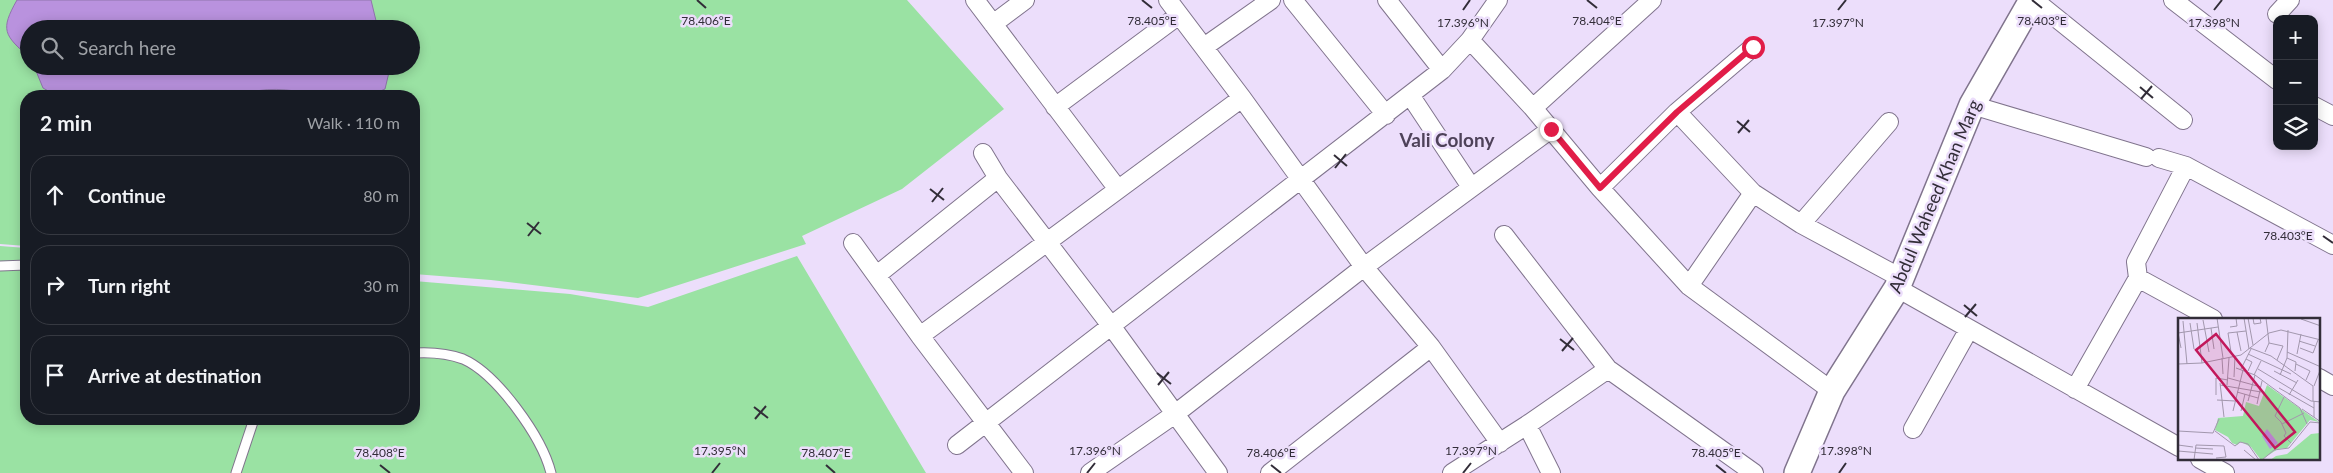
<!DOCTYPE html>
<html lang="en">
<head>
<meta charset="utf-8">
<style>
  :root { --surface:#171b24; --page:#20242c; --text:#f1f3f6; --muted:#9ea1a6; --line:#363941 }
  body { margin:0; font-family:Lato,sans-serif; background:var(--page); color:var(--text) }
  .controls { position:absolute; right:15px; top:15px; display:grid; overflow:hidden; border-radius:10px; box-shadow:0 2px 12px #0003 }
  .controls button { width:45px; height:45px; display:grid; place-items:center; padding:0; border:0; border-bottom:1px solid var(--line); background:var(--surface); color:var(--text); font:25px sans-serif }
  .stop { position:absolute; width:15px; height:15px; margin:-11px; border:4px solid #e11d48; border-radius:50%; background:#fff }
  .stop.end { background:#e11d48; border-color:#fff; box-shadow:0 1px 5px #0008 }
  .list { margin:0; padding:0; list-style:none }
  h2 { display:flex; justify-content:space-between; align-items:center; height:65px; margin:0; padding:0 20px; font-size:21px }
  h2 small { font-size:16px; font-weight:400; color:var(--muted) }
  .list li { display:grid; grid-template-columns:32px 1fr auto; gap:15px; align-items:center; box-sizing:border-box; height:80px; margin:0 10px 10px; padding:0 10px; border:1px solid var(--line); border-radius:20px }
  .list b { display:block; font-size:19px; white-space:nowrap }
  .list em { font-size:16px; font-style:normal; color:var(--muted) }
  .icon { flex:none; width:28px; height:28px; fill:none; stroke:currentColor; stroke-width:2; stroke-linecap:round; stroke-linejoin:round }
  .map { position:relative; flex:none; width:2333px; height:473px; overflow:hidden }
  .search { position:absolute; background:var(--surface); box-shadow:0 2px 12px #0003; left:20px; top:20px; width:400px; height:55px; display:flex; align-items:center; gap:12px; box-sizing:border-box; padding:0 18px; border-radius:28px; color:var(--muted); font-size:19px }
  .panel { position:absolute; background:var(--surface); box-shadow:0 2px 12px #0003; left:20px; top:90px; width:400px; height:335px; border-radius:20px }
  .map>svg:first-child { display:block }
  .green { fill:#9ae2a3; fill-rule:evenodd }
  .water { fill:#b992de; stroke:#9074ac }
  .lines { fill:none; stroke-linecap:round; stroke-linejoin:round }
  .lane-casing { stroke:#80748d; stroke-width:11 }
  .street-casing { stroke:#80748d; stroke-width:20 }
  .secondary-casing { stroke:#80748d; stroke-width:28 }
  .lane { stroke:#fff; stroke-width:9 }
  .street { stroke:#fff; stroke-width:18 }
  .secondary { stroke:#fff; stroke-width:25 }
  .route { stroke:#e11d48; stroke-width:6 }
  .ticks { fill:none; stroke:#322d38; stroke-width:2 }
  .labels { text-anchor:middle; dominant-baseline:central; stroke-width:5; stroke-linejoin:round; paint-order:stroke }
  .street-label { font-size:18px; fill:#322d38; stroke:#ecdefb }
  .neighbourhood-label { font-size:19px; font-weight:bold; fill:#4e4259; stroke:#ecdefb }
  .inset-road { fill:none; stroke:#a297ad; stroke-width:1 }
  .view { fill:#c2185b; fill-opacity:0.15; stroke:#c2185b; stroke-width:2.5 }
  .inset-edge { fill:none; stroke:#322d38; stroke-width:2.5 }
  .ticks-label { font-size:12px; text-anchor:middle; fill:#322d38; stroke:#ecdefb; stroke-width:5; stroke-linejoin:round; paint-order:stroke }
</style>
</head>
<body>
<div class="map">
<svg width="2333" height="473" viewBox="0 0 2333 473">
  <rect width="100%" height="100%" fill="#ecdefb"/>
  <path class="green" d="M0,0H907L1004,109L902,189L802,236L806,244L638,298L491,280L414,274V96H26V246L0,244ZM29,29H411V66H29Z
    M0,246L26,248V419H414V281L570,294L648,307L797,256L926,473H0Z"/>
  <path class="water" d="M17,0H371L378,29H29V57C4,35 0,30 17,0Z
    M34,66H390V68L385,89C340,113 286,75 241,96H57L43,88Z"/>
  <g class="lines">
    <g class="lane-casing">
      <path id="lane" d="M0,266L26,265
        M414,353C431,352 447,353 463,359C497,374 542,437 551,473
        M236,473L254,419"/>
    </g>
    <g class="street-casing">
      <path id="street" d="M975,0L1117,188
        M1168,0L1242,98L1364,267L1431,347L1500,443
        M1293,0L1386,115
        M1387,0L1442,70
        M2034,0L2183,120
        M2173,0L2277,80
        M2277,14L2290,0
        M993,24L1025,0
        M1470,40L1533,108L1600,188L1689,286L1832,391
        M1204,47L1271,0
        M1410,95L1471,187
        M1972,105L2146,157
        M2314,106L2333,116
        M1055,107L1179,15
        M1533,108L1652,0
        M1677,112L1753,193L1801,224L1901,278
        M983,153L998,178L1112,327L1218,473
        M2159,158L2186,166L2333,245
        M1600,188L1677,112L1753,47
        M1801,224L1889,122
        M1504,235L1608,369L1754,473
        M853,243L920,336L1024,473
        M877,275L998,178
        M2138,278L2213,319
        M1689,286L1753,193
        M1897,288L2179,447
        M920,336L1242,98
        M2319,378L2333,386
        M2075,389L2138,278L2136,262L2186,166
        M1527,425L1551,473
        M1913,429L1969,329
        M957,445L1442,70L1470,40L1498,0
        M2200,459L2225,473
        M1090,473L1175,414L1364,267L1551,129
        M1270,473L1431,347
        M1452,473L1527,425L1608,369"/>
    </g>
    <g class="secondary-casing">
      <path id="secondary" d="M1797,473L1832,391L1897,288L1972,105L2032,0"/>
    </g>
    <use href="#lane" class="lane"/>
    <use href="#street" class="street"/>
    <use href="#secondary" class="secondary"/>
  </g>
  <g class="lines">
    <path class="route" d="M1551,129L1600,188L1677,112L1753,47"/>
  </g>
  <path class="ticks" d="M697,0L706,8M1142,0L1152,8M1587,0L1597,8M2032,0L2042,8M1463,10L1470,0M1838,10L1846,0M2214,10L2222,0M2140,87L2153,98M2141,99L2152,86M1737,121L1750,132M1738,133L1749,120M1334,155L1347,166M1335,168L1346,154M930,189L944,200M932,202L943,188M527,223L541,234M528,236L539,222M2323,236L2333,243M1964,305L1977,316M1965,317L1976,304M1560,339L1574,350M1562,351L1573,338M1157,373L1171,384M1158,385L1169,372M754,407L768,418M755,419L766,406M380,465L390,473M826,465L835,473M1271,465L1281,473M1716,465L1726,473M712,473L720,463M1087,473L1095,463M1463,473L1471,463M1839,473L1846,463"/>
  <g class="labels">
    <g class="street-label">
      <text transform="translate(1934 196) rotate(-67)">Abdul Waheed Khan Marg</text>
    </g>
    <g class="neighbourhood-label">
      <text x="1447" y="139">Vali Colony</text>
    </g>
  </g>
  <g transform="translate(2178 318)">
    <rect width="142" height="142" fill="#ecdefb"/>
    <path d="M89,67L141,104L132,102L109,130L100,131L83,142L73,129L63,124L59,127L54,125L50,119L37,112L40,100L65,98L68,84L81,88ZM142,115V142H92L98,138L109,136L133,116Z" fill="#9ae2a3"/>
    <path d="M89,111L100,125L92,131L84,118Z" fill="#b992de"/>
    <path class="inset-road" d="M39,0L45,40M66,0L71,31M70,0L75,27M75,0L76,6L83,5L82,0M88,0L90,16M123,1L143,8M25,2L31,34M5,3L9,46M12,5L16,31M19,5L24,45M52,9L59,8L58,0M33,10L36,31M59,14L63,33M0,15L40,9M0,15L3,30M121,23L137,28M91,25L105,28L99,42M72,30L93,38L135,68V83M122,30L135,35L140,22M53,34L50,15L68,13M87,34L91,25L90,16M109,34L143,49M70,36L113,56M119,36L123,16M44,40L45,56M109,40L118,44L117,53M68,41L74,44L70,53M0,46L24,45L63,37L91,15L103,12L143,22M118,46L132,53L128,62M58,50L77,57L122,90L129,106M63,51L73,31M80,51L133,83L143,84M96,53L119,65M76,57L83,43M102,57L109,40L110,12M56,59L57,38M50,60L83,69M42,65L46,99M42,67L83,74M49,67L51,40M136,68L143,50M101,70L136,90M59,74L80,80M38,77V60L50,62M111,77L120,62M106,79L97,98L103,104L108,115L106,118L113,125M39,82L57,83M70,83L77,57M79,86L84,63M124,91L143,104M55,93L65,52M63,93L67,76M136,99V83M104,106L126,95M0,113L35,115L41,101M37,113L57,128L62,124L70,126L81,142M0,127L15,129M17,130L35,131M66,132L78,142M0,133L35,136M16,142L18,127L46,128L48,139L38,140M84,142L96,132L111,130L132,104L143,105"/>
    <path class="view" d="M38,16L117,114L97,130L18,32Z"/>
    <rect width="142" height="142" class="inset-edge"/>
  </g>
  <g class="ticks-label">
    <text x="706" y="25">78.406°E</text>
    <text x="1152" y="25">78.405°E</text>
    <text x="1597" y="25">78.404°E</text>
    <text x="2042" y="25">78.403°E</text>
    <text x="1463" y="27">17.396°N</text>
    <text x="1838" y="27">17.397°N</text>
    <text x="2214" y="27">17.398°N</text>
    <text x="2288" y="240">78.403°E</text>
    <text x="720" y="455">17.395°N</text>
    <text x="1095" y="455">17.396°N</text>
    <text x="1471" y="455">17.397°N</text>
    <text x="1846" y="455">17.398°N</text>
    <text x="380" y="457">78.408°E</text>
    <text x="826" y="457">78.407°E</text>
    <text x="1271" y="457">78.406°E</text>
    <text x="1716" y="457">78.405°E</text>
  </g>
</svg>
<div class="controls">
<button>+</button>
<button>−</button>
<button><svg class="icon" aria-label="layers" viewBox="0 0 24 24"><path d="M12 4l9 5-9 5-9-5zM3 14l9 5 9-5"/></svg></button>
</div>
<div class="stop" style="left:1753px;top:47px"></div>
<div class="stop end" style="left:1551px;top:129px"></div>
<div class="search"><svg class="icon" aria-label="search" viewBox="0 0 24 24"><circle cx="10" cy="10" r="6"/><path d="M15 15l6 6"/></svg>Search here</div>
<section class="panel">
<h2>2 min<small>Walk · 110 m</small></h2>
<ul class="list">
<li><svg class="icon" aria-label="ahead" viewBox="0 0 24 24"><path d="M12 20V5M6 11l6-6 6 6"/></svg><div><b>Continue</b></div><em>80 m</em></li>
<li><svg class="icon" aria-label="right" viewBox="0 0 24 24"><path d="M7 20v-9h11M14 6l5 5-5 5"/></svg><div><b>Turn right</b></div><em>30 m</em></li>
<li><svg class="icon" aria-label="arrive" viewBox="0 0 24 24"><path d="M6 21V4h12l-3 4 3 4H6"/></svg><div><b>Arrive at destination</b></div></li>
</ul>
</section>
</div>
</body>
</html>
